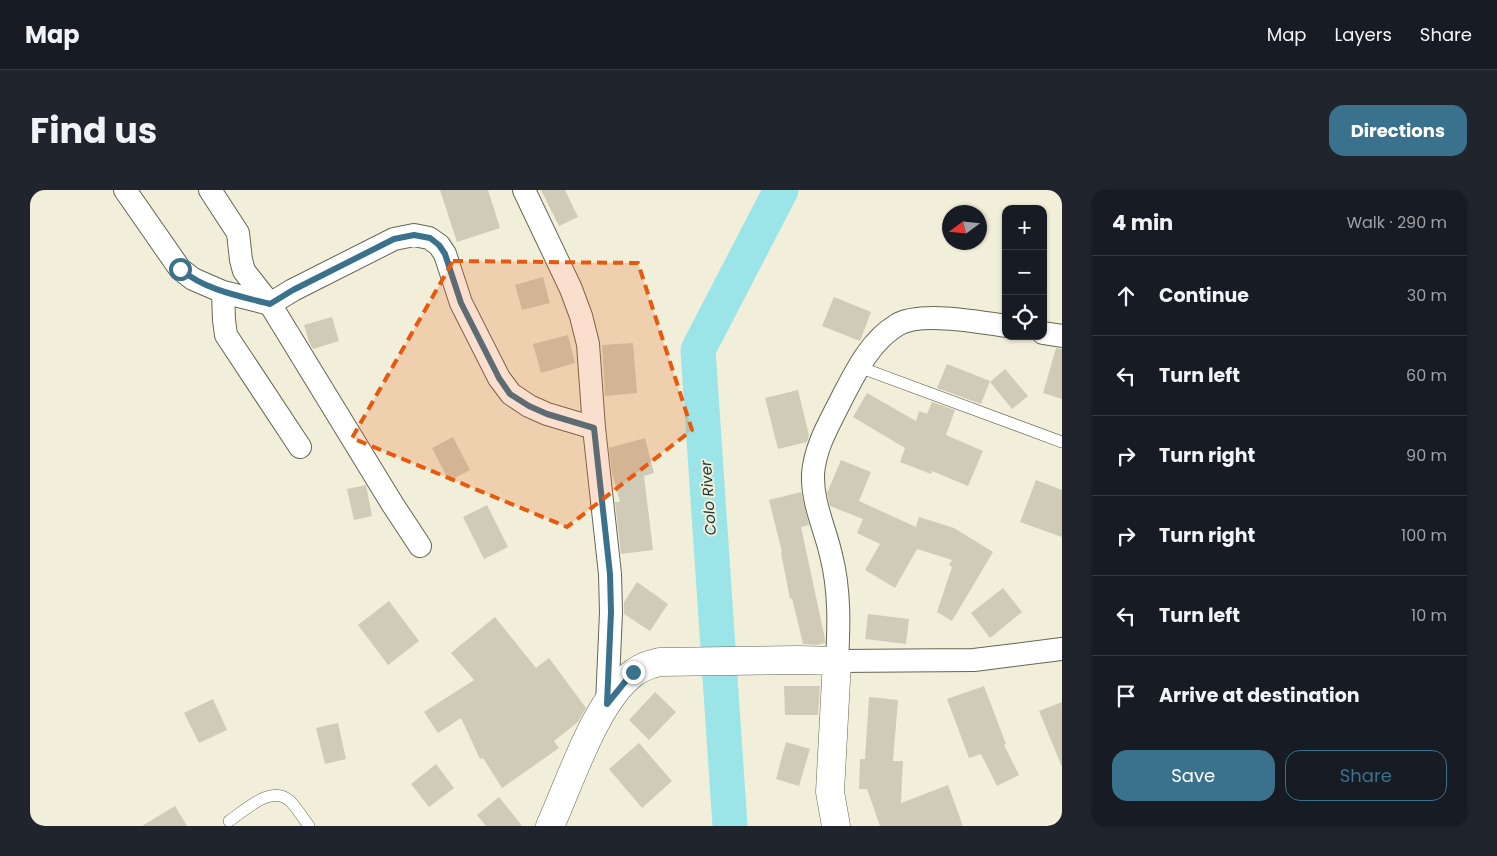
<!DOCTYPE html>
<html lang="en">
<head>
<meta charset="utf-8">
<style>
  :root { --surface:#171b24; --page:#20242c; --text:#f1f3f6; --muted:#9ea1a6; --line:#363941; --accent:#3a718c }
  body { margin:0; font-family:Poppins,sans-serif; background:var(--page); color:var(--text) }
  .controls { position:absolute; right:15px; top:15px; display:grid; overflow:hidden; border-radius:10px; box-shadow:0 1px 4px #0004 }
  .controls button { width:45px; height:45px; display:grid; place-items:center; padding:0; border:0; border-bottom:1px solid var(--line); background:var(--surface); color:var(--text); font:25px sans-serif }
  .compass { position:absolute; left:912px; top:15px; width:45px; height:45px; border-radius:50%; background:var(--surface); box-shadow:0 1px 4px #0004; rotate:255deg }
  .stop { position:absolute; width:15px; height:15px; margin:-11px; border:4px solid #3a718c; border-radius:50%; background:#fff }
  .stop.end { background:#3a718c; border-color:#fff; box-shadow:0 1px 5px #0008 }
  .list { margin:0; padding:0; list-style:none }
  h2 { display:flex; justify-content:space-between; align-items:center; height:65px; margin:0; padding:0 20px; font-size:21px }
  h2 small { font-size:16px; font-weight:400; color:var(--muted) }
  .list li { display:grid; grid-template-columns:32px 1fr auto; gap:15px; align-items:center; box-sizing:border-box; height:80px; padding:0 20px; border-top:1px solid var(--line) }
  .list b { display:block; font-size:19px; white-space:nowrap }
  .list em { font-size:16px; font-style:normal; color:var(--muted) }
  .actions { display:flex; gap:10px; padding:15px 20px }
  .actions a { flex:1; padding:11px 0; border:1px solid var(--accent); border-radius:15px; text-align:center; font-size:18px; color:var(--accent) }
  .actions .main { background:var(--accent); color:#fff }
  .icon { flex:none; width:28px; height:28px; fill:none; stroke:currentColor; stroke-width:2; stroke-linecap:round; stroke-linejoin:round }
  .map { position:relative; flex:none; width:1032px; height:636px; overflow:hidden; border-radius:15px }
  header { display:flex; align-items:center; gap:30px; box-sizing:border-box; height:70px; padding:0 25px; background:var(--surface); border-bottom:1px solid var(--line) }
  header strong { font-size:24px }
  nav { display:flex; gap:28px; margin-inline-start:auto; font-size:18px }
  .intro { display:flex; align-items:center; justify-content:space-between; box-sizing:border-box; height:120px; padding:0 30px }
  h1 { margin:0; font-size:35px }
  .button { padding:12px 22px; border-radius:15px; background:var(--accent); color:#fff; font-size:18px; font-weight:700 }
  main { display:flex; gap:30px; padding:0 30px }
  aside { flex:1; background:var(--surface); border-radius:15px; box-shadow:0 1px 4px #0004 }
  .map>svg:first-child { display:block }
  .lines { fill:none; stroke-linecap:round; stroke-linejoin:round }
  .river { stroke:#9be5e8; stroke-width:35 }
  .building { fill:#cfcbb7 }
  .service-casing { stroke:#686552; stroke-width:12 }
  .minor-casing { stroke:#686552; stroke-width:24 }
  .tertiary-casing { stroke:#686552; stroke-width:29 }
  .service { stroke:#fff; stroke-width:11 }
  .minor { stroke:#fff; stroke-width:22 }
  .tertiary { stroke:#fff; stroke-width:28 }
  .route { stroke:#3a718c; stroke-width:6 }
  .marked { fill:#e8590c; fill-opacity:0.2; stroke:#e8590c; stroke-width:4; stroke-dasharray:10 6; stroke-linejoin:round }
  .labels { text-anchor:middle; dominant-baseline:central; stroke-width:4; stroke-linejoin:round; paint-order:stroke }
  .water-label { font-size:15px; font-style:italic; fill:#14383a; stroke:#f1eed9 }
</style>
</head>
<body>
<header>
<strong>Map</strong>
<nav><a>Map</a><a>Layers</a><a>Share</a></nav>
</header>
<div class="intro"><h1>Find us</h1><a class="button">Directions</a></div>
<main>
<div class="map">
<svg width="1032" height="636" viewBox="0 0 1032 636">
  <rect width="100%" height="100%" fill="#f1eed9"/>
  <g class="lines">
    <path class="river" d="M700,636L668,160L751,0"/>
  </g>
  <path class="building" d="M410,0H458L470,38L427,52Z
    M511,0H535L548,27L529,36Z
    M513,87L520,113L492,120L485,95Z
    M804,107L841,122L830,151L792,136Z
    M302,127L309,151L283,159L279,152L274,135Z
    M538,145L545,173L511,183L503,154Z
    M603,153L607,203L575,206L572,155Z
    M1026,158L1032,159V209L1013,203Z
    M917,174L960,191L951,214L907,198Z
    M975,179L998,206L982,219L960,192Z
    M768,200L779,245L777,252L748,259L735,208Z
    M837,203L886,231L889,221L897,224L902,212L925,220L916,245L953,261L938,296L902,281L901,284L870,272L875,258L823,227Z
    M423,247L440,280L419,291L402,258Z
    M615,248L624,283L614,286L623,360L591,364L585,312H590L582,283L579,258Z
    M811,270L841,282L829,311L886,337L889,327L924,338L963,362L922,431L907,422L922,377L919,375L922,370L887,359L865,398L835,380L850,354L827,343L833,329L800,316L797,303Z
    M1006,290L1032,300V347L990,332Z
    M336,295L342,326L324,330L317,299Z
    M771,302L779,335L771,337L795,449V453L787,455L773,454L762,408L760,409L751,363L752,362L739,310Z
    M457,315L478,357L454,369L433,327Z
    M607,392L638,414L620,441L594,424V412Z
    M973,398L992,422L960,448L941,423Z
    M359,411L389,451L358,475L328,435Z
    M838,424L879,429L876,454L835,449Z
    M465,427L506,478L519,468L556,518L548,532L524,551L529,558L472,598L453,568L450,569L431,528L408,543L394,522L444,490L421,463Z
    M754,496H790L788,525H755Z
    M954,496L976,554L974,555L989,585L967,596L951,564L939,568L917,509Z
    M625,502L646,522L619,550L599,530Z
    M839,507L868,510L863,571H873L871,613L918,595L933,636H850L837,599H829L830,569H835Z
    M183,509L197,540L169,553L154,523Z
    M1032,512V577L1009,521Z
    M308,533L316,569L295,574L286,538Z
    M756,552L780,559L769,596L746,589Z
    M609,553L642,591L612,618L579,579Z
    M406,574L424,598L399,617L381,594Z
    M469,607L492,636H456L447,625Z
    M145,616L157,636H112Z"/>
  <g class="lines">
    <g class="service-casing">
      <path id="service" d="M829,177L1032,252
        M199,631C216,620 241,594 260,611C267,618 273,628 279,636"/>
    </g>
    <g class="minor-casing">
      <path id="minor" d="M95,0L150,79L163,89L193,102L240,114L263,100L364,49L384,45L399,48L409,55L415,64L431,113L469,188L481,204L499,216L517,224L564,238
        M180,0L208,43L211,70L214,81L240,114L363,315L390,356
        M494,0L541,99L551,126L558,154L564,238L580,384L581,422L577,514
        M193,102L194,130L196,145L270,257
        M976,136C950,132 890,121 867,135C840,151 825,183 811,210C799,234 785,257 783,284C782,313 795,338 801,365C810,400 809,436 807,471L944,470L1032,459
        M1013,143L1032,146"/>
    </g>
    <g class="tertiary-casing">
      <path id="tertiary" d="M520,636C540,593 566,509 605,482C613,476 621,474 630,472L769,470L807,471L800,602L806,636"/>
    </g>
    <use href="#service" class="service"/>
    <use href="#minor" class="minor"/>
    <use href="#tertiary" class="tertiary"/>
  </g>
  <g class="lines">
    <path class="route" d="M150,79C175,100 209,106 240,114L263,100L364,49L384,45L400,48L409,55L415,64L431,113L469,188L480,204L499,216L517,224L564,238L580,384L581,422L577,514L603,482"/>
  </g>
  <path class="marked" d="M423,71L608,73L662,240L537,337L322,248Z"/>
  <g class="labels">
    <g class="water-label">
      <text transform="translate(678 308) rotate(-94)">Colo River</text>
    </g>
  </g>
</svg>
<div class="controls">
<button>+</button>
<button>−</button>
<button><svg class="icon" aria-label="locate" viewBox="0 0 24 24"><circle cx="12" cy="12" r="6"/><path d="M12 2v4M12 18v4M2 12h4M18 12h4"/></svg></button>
</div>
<svg class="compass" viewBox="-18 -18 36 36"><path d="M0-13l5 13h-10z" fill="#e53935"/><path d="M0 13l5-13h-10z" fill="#9ea1a6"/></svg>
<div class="stop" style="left:150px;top:79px"></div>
<div class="stop end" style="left:603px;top:482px"></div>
</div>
<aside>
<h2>4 min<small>Walk · 290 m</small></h2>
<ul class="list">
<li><svg class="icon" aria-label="ahead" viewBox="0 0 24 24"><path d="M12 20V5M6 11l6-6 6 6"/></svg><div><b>Continue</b></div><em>30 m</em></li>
<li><svg class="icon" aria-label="left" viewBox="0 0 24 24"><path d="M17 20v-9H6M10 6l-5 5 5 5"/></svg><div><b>Turn left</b></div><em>60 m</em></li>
<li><svg class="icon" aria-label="right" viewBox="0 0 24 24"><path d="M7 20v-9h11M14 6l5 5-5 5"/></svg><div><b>Turn right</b></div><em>90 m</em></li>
<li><svg class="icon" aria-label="right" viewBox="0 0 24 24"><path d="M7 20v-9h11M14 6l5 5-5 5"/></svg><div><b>Turn right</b></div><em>100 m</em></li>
<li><svg class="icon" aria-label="left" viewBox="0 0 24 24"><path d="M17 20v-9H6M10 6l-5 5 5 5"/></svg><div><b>Turn left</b></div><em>10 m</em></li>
<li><svg class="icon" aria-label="arrive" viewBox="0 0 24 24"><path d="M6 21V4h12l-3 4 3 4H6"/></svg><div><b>Arrive at destination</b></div></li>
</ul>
<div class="actions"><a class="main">Save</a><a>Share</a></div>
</aside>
</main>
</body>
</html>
